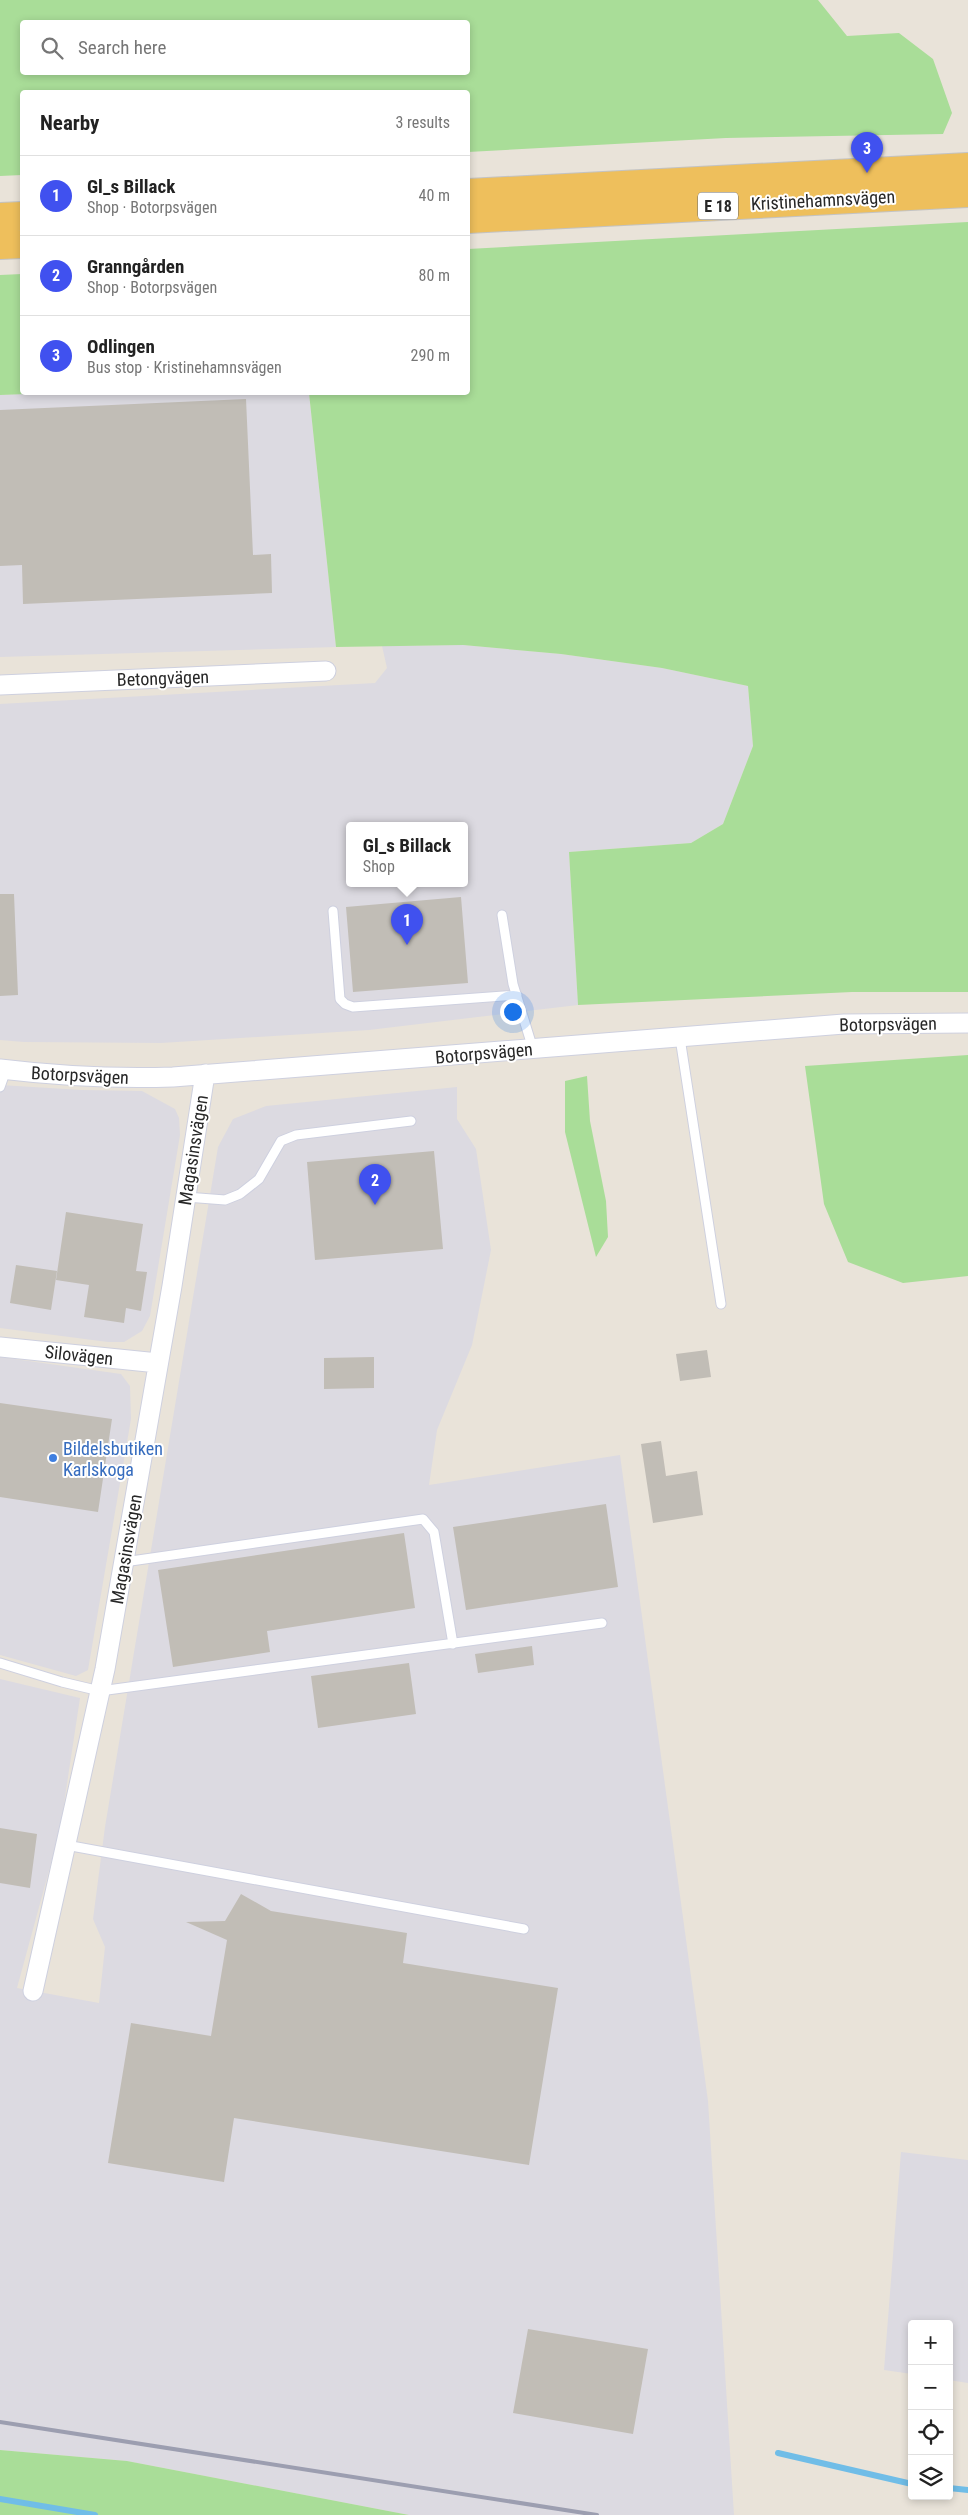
<!DOCTYPE html>
<html lang="en">
<head>
<meta charset="utf-8">
<style>
  :root { --surface:#fff; --page:#f6f6f6; --text:#222; --muted:#767676; --line:#e0e0e0; --accent:#4051ef }
  body { margin:0; font-family:"Roboto Condensed",sans-serif; background:var(--page); color:var(--text) }
  .controls { position:absolute; right:15px; bottom:15px; display:grid; overflow:hidden; border-radius:5px; box-shadow:0 2px 8px #0003 }
  .controls button { width:45px; height:45px; display:grid; place-items:center; padding:0; border:0; border-bottom:1px solid var(--line); background:var(--surface); color:var(--text); font:25px sans-serif }
  .you { position:absolute; left:512px; top:1011px; width:18px; height:18px; margin:-12px; border:4px solid #fff; border-radius:50%; background:#1a73e8; box-shadow:0 0 0 8px #1a73e833 }
  .badge { display:grid; place-items:center; width:32px; height:32px; border-radius:50%; background:var(--accent); color:#fff; font-size:16px; font-weight:700 }
  .pin { position:absolute; translate:-50% -41px; filter:drop-shadow(0 1px 2px #0008) }
  .pin::after { content:''; position:absolute; top:26px; width:18px; height:15px; background:inherit; clip-path:polygon(0 0,100% 0,50% 100%) }
  .popup { position:absolute; left:346px; top:822px; width:122px; height:65px; box-sizing:border-box; display:grid; place-content:center; border-radius:5px; background:var(--surface); filter:drop-shadow(0 1px 4px #0005); font-size:16px; white-space:nowrap; color:var(--muted) }
  .popup b { font-size:19px; color:var(--text) }
  .popup::after { content:''; position:absolute; left:50%; top:100%; margin-left:-10px; border:10px solid transparent; border-top-color:var(--surface) }
  .list { margin:0; padding:0; list-style:none }
  h2 { display:flex; justify-content:space-between; align-items:center; height:65px; margin:0; padding:0 20px; font-size:21px }
  h2 small { font-size:16px; font-weight:400; color:var(--muted) }
  .list li { display:grid; grid-template-columns:32px 1fr auto; gap:15px; align-items:center; box-sizing:border-box; height:80px; padding:0 20px; border-top:1px solid var(--line) }
  .list b { display:block; font-size:19px; white-space:nowrap }
  .list p { margin:0; font-size:16px; white-space:nowrap; color:var(--muted) }
  .list em { font-size:16px; font-style:normal; color:var(--muted) }
  .icon { flex:none; width:28px; height:28px; fill:none; stroke:currentColor; stroke-width:2; stroke-linecap:round; stroke-linejoin:round }
  .map { position:relative; flex:none; width:968px; height:2515px; overflow:hidden }
  .search { position:absolute; background:var(--surface); box-shadow:0 2px 8px #0003; left:20px; top:20px; width:450px; height:55px; display:flex; align-items:center; gap:12px; box-sizing:border-box; padding:0 18px; border-radius:5px; color:var(--muted); font-size:19px }
  .panel { position:absolute; background:var(--surface); box-shadow:0 2px 8px #0003; left:20px; top:90px; width:450px; height:305px; border-radius:5px }
  .map>svg:first-child { display:block }
  .industrial { fill:#dcdae1; fill-rule:evenodd }
  .green { fill:#a9dd98; fill-rule:evenodd }
  .lines { fill:none; stroke-linecap:round; stroke-linejoin:round }
  .stream { stroke:#70bde7; stroke-width:6 }
  .building { fill:#c1bdb6 }
  .service-casing { stroke:#ced0df; stroke-width:11 }
  .minor-casing { stroke:#ced0df; stroke-width:21 }
  .trunk-casing { stroke:#c3c3c3; stroke-width:30 }
  .service { stroke:#fff; stroke-width:9 }
  .minor { stroke:#fff; stroke-width:19 }
  .trunk { stroke:#eebf5c; stroke-width:28 }
  .rail { stroke:#9c9eb0; stroke-width:4 }
  .shop-dot { fill:#3f7fe0; stroke:#fff; stroke-width:2 }
  .labels { text-anchor:middle; dominant-baseline:central; stroke-width:4; stroke-linejoin:round; paint-order:stroke }
  .shield { fill:#fff; stroke:#686868; stroke-width:1 }
  .shield-label { font-size:16px; font-weight:bold; fill:#272727 }
  .street-label { font-size:18px; fill:#272727; stroke:#fff }
  .shop-label { font-size:18px; fill:#366cbe; stroke:#fff; text-anchor:start }
</style>
</head>
<body>
<div class="map">
<svg width="968" height="2515" viewBox="0 0 968 2515">
  <rect width="100%" height="100%" fill="#e9e3d9"/>
  <path class="industrial" d="M53,392L309,393L336,647L0,657V395Z
    M463,645L561,654L662,668L748,686L753,746L723,824L691,843L569,852L578,1005L369,1030L161,1043L24,1042L0,1040V704L375,683L387,668L382,646ZM350,826H464V884H350Z
    M0,1085L82,1090L142,1091L175,1109L179,1118L180,1135L150,1316L142,1331L124,1342H108L0,1328Z
    M457,1087V1119L476,1149L491,1250L472,1345L437,1430L429,1485L620,1455L708,2101L734,2515H409L127,2461L0,2450V1679L80,1698L60,1830L17,1988L99,2003L105,1947L93,1919L105,1827L218,1147L233,1119L266,1106Z
    M0,1357L121,1374L130,1386L131,1419L88,1670L76,1676L0,1655Z
    M901,2152L968,2160V2383L949,2380V2324H912V2374L884,2370Z"/>
  <path class="green" d="M0,0H818L847,36L899,33L933,59L952,113L943,134L726,138L468,152V92H22V175L0,176ZM468,22V72H22V22Z
    M968,222V992H852L578,1005L569,852L691,843L723,824L753,746L748,686L662,668L561,654L463,645L336,647L309,393L468,392V249Z
    M22,274V392L53,393L0,395V275Z
    M968,1055V1276L903,1283L848,1262L824,1204L805,1066Z
    M587,1076L590,1121L606,1201L608,1237L596,1257L565,1132V1081Z
    M0,2450L127,2461L409,2515H0Z"/>
  <g class="lines">
    <path class="stream" d="M778,2453L912,2484
      M949,2488L968,2490
      M0,2499L95,2515"/>
  </g>
  <path class="building" d="M246,399L253,555L271,554L272,593L23,604L22,565L0,566V410Z
    M0,894H14L18,995L0,996Z
    M461,897L468,983L353,992L346,907Z
    M434,1151L443,1249L315,1260L307,1162Z
    M66,1212L143,1224L136,1271L147,1272L141,1311L126,1308L124,1323L84,1317L89,1285L56,1280Z
    M16,1265L57,1271L51,1310L10,1303Z
    M707,1350L711,1377L680,1381L676,1354Z
    M374,1357V1388L324,1389V1358Z
    M0,1403L112,1419L98,1512L0,1497Z
    M661,1441L666,1476L697,1471L703,1515L653,1523L641,1444Z
    M606,1504L618,1587L466,1610L453,1527Z
    M404,1533L415,1608L267,1631L270,1652L173,1667L158,1570Z
    M532,1646L534,1665L478,1673L475,1654Z
    M409,1663L416,1714L318,1728L311,1676Z
    M0,1828L37,1834L30,1888L0,1883Z
    M241,1894L271,1911L407,1933L403,1963L558,1988L529,2165L234,2118L224,2182L108,2163L131,2023L211,2036L227,1940L186,1922L225,1921Z
    M528,2329L648,2349L633,2434L513,2413Z"/>
  <g class="lines">
    <g class="service-casing">
      <path id="service" d="M333,911L340,999L345,1004L353,1007L517,995
        M502,915L513,984L533,1049
        M680,1038L721,1304
        M0,1087L6,1070
        M186,1197L225,1200L240,1194L259,1179L281,1141L296,1135L411,1121
        M124,1562L423,1519L434,1532L453,1644
        M0,1663L62,1682L100,1691L602,1623
        M66,1845L524,1929"/>
    </g>
    <g class="minor-casing">
      <path id="minor" d="M0,685L326,671
        M0,1069C58,1076 114,1079 173,1077L844,1024L968,1023
        M0,1347L158,1363
        M33,1991L105,1669L172,1286L205,1074"/>
    </g>
    <g class="trunk-casing">
      <path id="trunk" d="M468,193L968,167
        M0,217L22,216
        M468,219L968,193
        M0,245L22,244"/>
    </g>
    <use href="#service" class="service"/>
    <use href="#minor" class="minor"/>
    <use href="#trunk" class="trunk"/>
    <path class="rail" d="M0,2422L597,2515"/>
  </g>
  <circle class="shop-dot" cx="53" cy="1458" r="5"/>
  <g class="labels">
    <rect class="shield" x="698" y="192.5" width="40" height="27" rx="4"/>
    <g class="shield-label">
      <text x="718" y="206">E 18</text>
    </g>
    <g class="street-label">
      <text transform="translate(823 200) rotate(-3)">Kristinehamnsvägen</text>
      <text transform="translate(163 678) rotate(-2)">Betongvägen</text>
      <text transform="translate(888 1024) rotate(-1)">Botorpsvägen</text>
      <text transform="translate(484 1053) rotate(-5)">Botorpsvägen</text>
      <text transform="translate(80 1075) rotate(3)">Botorpsvägen</text>
      <text transform="translate(193 1150) rotate(-81)">Magasinsvägen</text>
      <text transform="translate(79 1355) rotate(6)">Silovägen</text>
      <text transform="translate(126 1549) rotate(-80)">Magasinsvägen</text>
    </g>
    <g class="shop-label">
      <text x="63" y="1448">Bildelsbutiken<tspan x="63" dy="21">Karlskoga</tspan></text>
    </g>
  </g>
</svg>
<div class="controls">
<button>+</button>
<button>−</button>
<button><svg class="icon" aria-label="locate" viewBox="0 0 24 24"><circle cx="12" cy="12" r="6"/><path d="M12 2v4M12 18v4M2 12h4M18 12h4"/></svg></button>
<button><svg class="icon" aria-label="layers" viewBox="0 0 24 24"><path d="M12 4l9 5-9 5-9-5zM3 14l9 5 9-5"/></svg></button>
</div>
<div class="you"></div>
<div class="pin badge" style="left:407px;top:945px">1</div>
<div class="popup"><b>Gl_s Billack</b>Shop</div>
<div class="pin badge" style="left:375px;top:1205px">2</div>
<div class="pin badge" style="left:867px;top:173px">3</div>
<div class="search"><svg class="icon" aria-label="search" viewBox="0 0 24 24"><circle cx="10" cy="10" r="6"/><path d="M15 15l6 6"/></svg>Search here</div>
<section class="panel">
<h2>Nearby<small>3 results</small></h2>
<ul class="list">
<li><span class="badge">1</span><div><b>Gl_s Billack</b><p>Shop · Botorpsvägen</p></div><em>40 m</em></li>
<li><span class="badge">2</span><div><b>Granngården</b><p>Shop · Botorpsvägen</p></div><em>80 m</em></li>
<li><span class="badge">3</span><div><b>Odlingen</b><p>Bus stop · Kristinehamnsvägen</p></div><em>290 m</em></li>
</ul>
</section>
</div>
</body>
</html>
